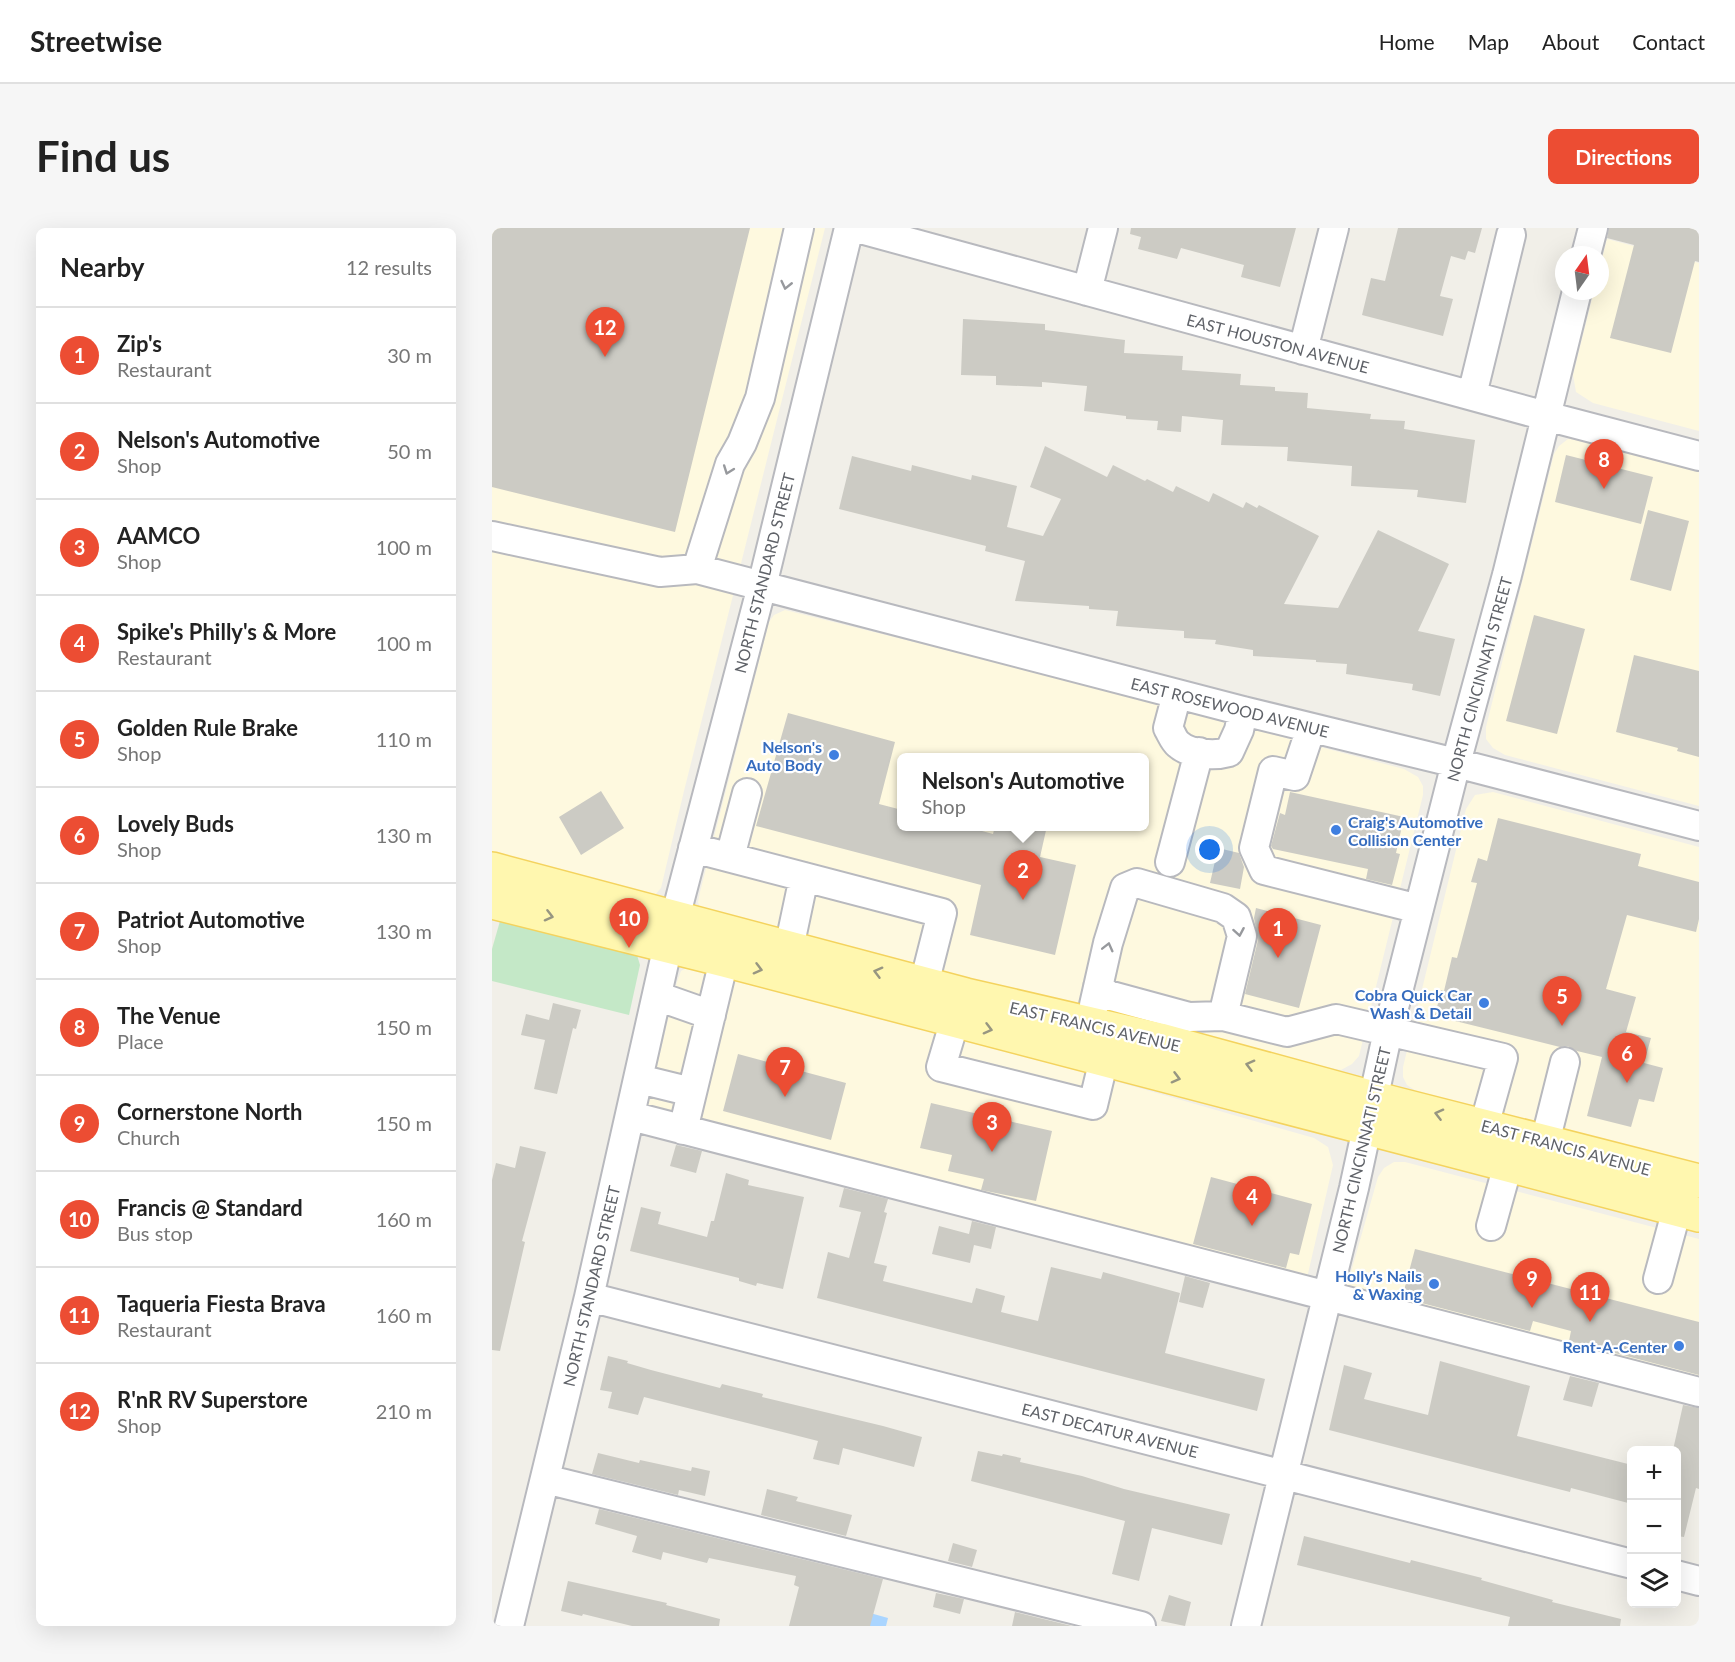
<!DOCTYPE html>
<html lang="en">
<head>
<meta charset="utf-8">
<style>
  :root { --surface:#fff; --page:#f6f6f6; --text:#222; --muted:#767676; --line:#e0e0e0; --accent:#ec4d33 }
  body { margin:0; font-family:Lato,sans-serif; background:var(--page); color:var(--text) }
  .controls { position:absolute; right:18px; bottom:18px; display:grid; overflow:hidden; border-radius:9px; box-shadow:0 6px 24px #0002 }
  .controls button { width:54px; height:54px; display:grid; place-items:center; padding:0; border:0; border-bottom:2px solid var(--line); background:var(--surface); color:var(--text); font:30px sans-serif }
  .compass { position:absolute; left:1063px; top:18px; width:54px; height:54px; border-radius:50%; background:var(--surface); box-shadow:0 6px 24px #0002; rotate:14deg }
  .you { position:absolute; left:718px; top:622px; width:21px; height:21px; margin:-15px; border:4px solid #fff; border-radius:50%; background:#1a73e8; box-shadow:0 0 0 9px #1a73e833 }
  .badge { display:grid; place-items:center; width:39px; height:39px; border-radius:50%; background:var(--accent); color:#fff; font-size:20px; font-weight:700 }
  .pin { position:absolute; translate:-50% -50px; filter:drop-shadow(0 2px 3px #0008) }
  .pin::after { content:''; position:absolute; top:32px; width:21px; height:18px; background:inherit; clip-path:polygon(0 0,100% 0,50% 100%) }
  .popup { position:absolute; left:405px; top:525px; width:252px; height:78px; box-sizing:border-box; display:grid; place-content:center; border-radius:9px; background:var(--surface); filter:drop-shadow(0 2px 4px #0005); font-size:20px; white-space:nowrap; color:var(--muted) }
  .popup b { font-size:22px; color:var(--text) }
  .popup::after { content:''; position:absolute; left:50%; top:100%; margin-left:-12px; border:12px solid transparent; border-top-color:var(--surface) }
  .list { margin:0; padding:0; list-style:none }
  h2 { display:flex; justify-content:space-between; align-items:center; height:78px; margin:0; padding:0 24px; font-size:26px }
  h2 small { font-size:20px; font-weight:400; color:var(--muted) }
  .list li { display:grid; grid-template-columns:39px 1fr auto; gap:18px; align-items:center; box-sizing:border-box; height:96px; padding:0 24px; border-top:2px solid var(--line) }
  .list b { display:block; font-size:22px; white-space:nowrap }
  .list p { margin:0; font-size:20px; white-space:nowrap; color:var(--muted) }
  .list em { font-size:20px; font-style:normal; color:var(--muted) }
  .icon { flex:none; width:33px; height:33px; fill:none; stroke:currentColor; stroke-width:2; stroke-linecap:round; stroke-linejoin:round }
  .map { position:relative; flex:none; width:1207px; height:1398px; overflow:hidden; border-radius:9px }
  header { display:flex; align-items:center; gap:36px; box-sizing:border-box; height:84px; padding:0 30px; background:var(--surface); border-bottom:2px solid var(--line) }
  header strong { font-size:28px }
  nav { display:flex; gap:33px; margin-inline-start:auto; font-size:21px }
  .intro { display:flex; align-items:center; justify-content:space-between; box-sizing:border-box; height:144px; padding:0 36px }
  h1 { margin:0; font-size:42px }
  .button { padding:15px 27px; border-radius:9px; background:var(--accent); color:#fff; font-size:21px; font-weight:700 }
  main { display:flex; gap:36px; padding:0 36px }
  aside { flex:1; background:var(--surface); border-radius:9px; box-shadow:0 6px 24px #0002 }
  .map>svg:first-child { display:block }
  .commercial { fill:#fef9df; fill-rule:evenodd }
  .green { fill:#c4e8c7 }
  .water { fill:#aad5ff }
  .building { fill:#cccbc4 }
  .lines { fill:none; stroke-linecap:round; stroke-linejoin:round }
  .minor-casing { stroke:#b8b9be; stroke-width:32 }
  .major-casing { stroke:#f4d35e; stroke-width:36 }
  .minor { stroke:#fff; stroke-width:28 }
  .major { stroke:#fff7af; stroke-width:33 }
  .oneway { stroke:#97999d }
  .oneway2 { stroke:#979681 }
  .shop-dot { fill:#3f7fe0; stroke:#fff; stroke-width:2 }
  .labels { text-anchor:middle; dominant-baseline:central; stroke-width:4.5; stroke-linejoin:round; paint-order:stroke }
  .street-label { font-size:16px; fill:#5f6268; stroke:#fff }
  .shop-label { font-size:16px; font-weight:bold; fill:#366cbe; stroke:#fff; text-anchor:end }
</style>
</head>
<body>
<header>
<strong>Streetwise</strong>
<nav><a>Home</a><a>Map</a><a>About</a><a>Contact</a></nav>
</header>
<div class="intro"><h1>Find us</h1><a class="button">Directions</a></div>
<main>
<aside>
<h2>Nearby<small>12 results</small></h2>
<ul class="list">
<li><span class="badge">1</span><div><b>Zip's</b><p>Restaurant</p></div><em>30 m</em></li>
<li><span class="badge">2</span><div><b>Nelson's Automotive</b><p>Shop</p></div><em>50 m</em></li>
<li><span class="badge">3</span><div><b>AAMCO</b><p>Shop</p></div><em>100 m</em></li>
<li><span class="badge">4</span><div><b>Spike's Philly's &amp; More</b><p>Restaurant</p></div><em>100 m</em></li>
<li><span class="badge">5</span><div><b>Golden Rule Brake</b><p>Shop</p></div><em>110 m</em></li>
<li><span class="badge">6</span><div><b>Lovely Buds</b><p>Shop</p></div><em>130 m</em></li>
<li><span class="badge">7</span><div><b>Patriot Automotive</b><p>Shop</p></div><em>130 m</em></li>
<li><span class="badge">8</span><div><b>The Venue</b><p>Place</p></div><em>150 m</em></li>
<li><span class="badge">9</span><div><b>Cornerstone North</b><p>Church</p></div><em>150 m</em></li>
<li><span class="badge">10</span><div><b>Francis @ Standard</b><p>Bus stop</p></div><em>160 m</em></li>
<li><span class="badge">11</span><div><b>Taqueria Fiesta Brava</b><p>Restaurant</p></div><em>160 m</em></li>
<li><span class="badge">12</span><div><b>R'nR RV Superstore</b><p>Shop</p></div><em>210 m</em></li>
</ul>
</aside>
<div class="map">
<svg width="1207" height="1398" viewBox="0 0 1207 1398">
  <rect width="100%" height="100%" fill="#f1efe8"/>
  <path class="commercial" d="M0,0H333L192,563L169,660L163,667L0,627Z
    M1115,11L1207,35V203L1101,175L1084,164L1081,147L1102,63H1108V39Z
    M1076,211L1087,212L1207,243V578L1013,527L1001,520L994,511V499L1062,226L1067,218Z
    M293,382L531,441L912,541L926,549L931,558V567L867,828L860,836L849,842L838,840L458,749L208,680L206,674L208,664L277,394L282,387ZM410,530H652V598H410Z
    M1001,564L1207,619V936L924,863L915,857L911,849V839L974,581L983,567Z
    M196,739L444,802L822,910L836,919L841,937L815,1050L155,880L185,754L189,743Z
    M902,934H913L1207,1011V1156L857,1063L855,1058L886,949L892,940Z"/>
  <path class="green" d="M8,693L145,727L148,737L137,787L0,753V721Z"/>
  <path class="water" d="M360,1380L396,1390L394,1398H355Z"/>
  <path class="building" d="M0,0H258L183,304L0,259Z
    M639,0H804L788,59L749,49L752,37L689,20L685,31L646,21L649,9L638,6Z
    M906,0H990L983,25L976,23L973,32L959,28L948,68L961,71L951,108L870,87L879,50L893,53Z
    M1117,0H1197L1207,3V34L1203,33L1179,125L1118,110L1142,17L1115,10Z
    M471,91L553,96V102L633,112L632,125L691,128L690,142L749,146L748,157L783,159V163L816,165L815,180L879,186L878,191L913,193L912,201L983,212L974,275L925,269L926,262L859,258L860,238L795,233L796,219L729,217L731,192L690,188L689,204L665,202L666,193L634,191V188L592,183L595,158L550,154V159L504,157V148L469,147Z
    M553,218L615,249L621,237L653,253L655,251L681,264L684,258L717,274L721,265L751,280L754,274L765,280L767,277L827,308L792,376L846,380L886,302L957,336L926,403L963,411L948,468L920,462L921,456L854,446L855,436L824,434V432L761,428V422L723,416L724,412L692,410V403L624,398L626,383L597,381V378L523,373L533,333L493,323L494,318L347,281L360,228L419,243L420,237L479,252L480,247L525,258L515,299L551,308L569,271L538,259Z
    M1074,227L1161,249L1149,296L1063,274Z
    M1156,282L1197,293L1179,363L1138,352Z
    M1042,387L1093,401L1065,506L1014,493Z
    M1142,427L1207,443V529L1185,523L1186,520L1124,504Z
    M296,485L403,514L387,576L410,582V598H472L501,606L503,598H555L548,629L584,637L563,727L478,707L489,657L264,598Z
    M109,563L132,600L89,627L67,589Z
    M798,564L912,589L904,625L908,626L900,657L874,651L876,641L781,621L779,618L788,585L793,587Z
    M1006,590L1149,626L1146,638L1207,654V691L1204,704L1135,687L1114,761L1144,769L1134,804L1159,810L1152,835L1171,840L1162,874L1147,871L1139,899L1095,888L1110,829L1085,823L1076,818L1068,819L943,788L949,762L952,763L960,729L965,730L985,655L979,654L986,630L995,633Z
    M726,620L747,625L752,639L748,661L718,655Z
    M764,680L829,697L807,780L753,766L766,712L762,690Z
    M61,775L89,782L84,801L81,800L65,866L42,861L53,812L29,807L34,786L57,792Z
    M246,826L354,855L339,912L231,883Z
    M439,875L560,903L544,973L489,962L492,951L456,943L460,927L428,920Z
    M184,917L210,923L204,945L178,938Z
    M28,918L54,924L30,1013L33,1014L8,1123L0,1122V952L4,935L23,940Z
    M234,945L257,952L256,957L312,969L291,1061L265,1055L264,1058L247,1053V1050L138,1023L149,979L169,984L166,996L215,1009L219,993H222Z
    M719,949L820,976L807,1027L798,1025L794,1040L701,1016Z
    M352,960L396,971L392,984L395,985L382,1035L395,1038L391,1053L480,1075L484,1060L513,1068L509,1084L546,1093L559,1039L609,1051L611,1044L688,1065L673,1125L773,1151L765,1183L325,1070L336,1024L357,1030L369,984L347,979Z
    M480,993L504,999L499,1021L482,1017L478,1035L440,1026L447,998L477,1006Z
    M923,1021L1207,1094V1147L1077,1113L1079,1103L1041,1093L1038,1103L910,1070Z
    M693,1048L718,1055L711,1080L687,1074Z
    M116,1128L136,1133L135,1135L159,1142L228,1160L230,1156L271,1166L270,1169L391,1198L430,1209L422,1239L351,1220L347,1237L321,1231L326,1213L152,1169L146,1187L116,1180L120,1164L108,1162Z
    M948,1133L1038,1158L1025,1208L1140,1237V1276L1079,1260L1078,1264L837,1202L852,1137L880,1145L872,1171L936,1187Z
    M1078,1148L1107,1155L1100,1179L1071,1172Z
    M1191,1177L1207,1180V1261L1204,1260L1192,1309L1185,1308V1222H1181Z
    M486,1223L510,1228L511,1226L529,1230L528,1234L590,1248L632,1261L738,1286L730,1317L660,1300L647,1353L620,1346L633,1293L479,1253Z
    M106,1225L147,1235L148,1232L199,1243L200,1239L218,1243L213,1268L187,1262L186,1267L100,1246Z
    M275,1261L306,1269L304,1273L360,1287L354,1308L269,1287Z
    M107,1281L391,1351L378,1398H297L307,1359L302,1357L304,1348L217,1330L215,1335L171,1324L169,1332L140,1324L145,1308L103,1296Z
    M812,1308L918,1335L919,1332L990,1350L989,1352L1061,1372L1060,1374L1129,1391L1128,1398H1016L1018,1389L805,1337Z
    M461,1315L485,1322L480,1339L456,1333Z
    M76,1353L175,1375L174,1377L228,1391L227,1398H140L91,1386L90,1388L69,1383Z
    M444,1365L472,1371L468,1386L441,1379Z
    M677,1367L699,1374L693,1398L669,1393Z
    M523,1384L580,1398H520Z"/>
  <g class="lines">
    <g class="minor-casing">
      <path id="minor" d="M365,0L1054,188L1207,228
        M1094,27L1101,0
        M595,63L611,0
        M811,122L842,0
        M980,167L1019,7
        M0,308L168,344L205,341L751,483L964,535L1207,598
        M205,341L238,236L250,215L268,170L307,0
        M685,466L676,500C679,505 682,513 686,516C698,527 723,528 737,524L747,502L751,483
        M819,500L803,548L781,543L762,620L772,642L927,681
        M201,620L450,685L432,756
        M238,629L255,565
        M678,634L707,524
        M183,690L270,358L357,0
        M297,720L312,649
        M606,759L616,767L697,789L731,788L795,804L844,791L1011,830L992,898
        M165,768L219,787
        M602,777L616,715L633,660L645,655L731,680L744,689L750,708L731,788
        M463,792L449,839L601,877L612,831
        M147,851L200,864
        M139,888L1207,1164
        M191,902L232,732
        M1053,914L1073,834
        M999,998L1016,937
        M1166,1051L1185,981
        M97,1069L1140,1336
        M53,1251L649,1398
        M1184,1347L1207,1353
        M17,1398L97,1069L176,717
        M754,1398L862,960L896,803L964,535L1015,347L1085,63"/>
    </g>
    <g class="major-casing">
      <path id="major" d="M0,641L474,767L668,812L881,870L1207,953
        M0,674L232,732L1207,987"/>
    </g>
    <use href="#minor" class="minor"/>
    <use href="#major" class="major"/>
  </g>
  <defs><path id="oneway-chevron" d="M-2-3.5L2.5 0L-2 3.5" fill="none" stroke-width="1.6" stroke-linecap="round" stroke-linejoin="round" transform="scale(1.5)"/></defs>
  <g class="oneway">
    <use href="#oneway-chevron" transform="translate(294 57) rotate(103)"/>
    <use href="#oneway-chevron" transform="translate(236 242) rotate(110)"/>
    <use href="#oneway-chevron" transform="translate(747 704) rotate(80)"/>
    <use href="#oneway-chevron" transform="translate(616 719) rotate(-76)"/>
  </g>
  <g class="oneway2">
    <use href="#oneway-chevron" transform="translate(57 688) rotate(14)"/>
    <use href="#oneway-chevron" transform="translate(266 741) rotate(15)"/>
    <use href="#oneway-chevron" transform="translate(386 744) rotate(-165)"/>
    <use href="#oneway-chevron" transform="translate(496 801) rotate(15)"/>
    <use href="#oneway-chevron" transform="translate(758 837) rotate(-165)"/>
    <use href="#oneway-chevron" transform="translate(684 850) rotate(15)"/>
    <use href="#oneway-chevron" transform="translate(947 886) rotate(-166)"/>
  </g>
  <g class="shop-dot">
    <circle cx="342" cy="527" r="6"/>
    <circle cx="844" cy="602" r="6"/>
    <circle cx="992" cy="775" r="6"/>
    <circle cx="942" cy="1056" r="6"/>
    <circle cx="1187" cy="1118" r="6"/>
  </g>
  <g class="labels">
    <g class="street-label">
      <text transform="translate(786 115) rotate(15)">EAST HOUSTON AVENUE</text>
      <text transform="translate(272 345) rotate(-76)">NORTH STANDARD STREET</text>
      <text transform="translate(987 451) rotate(-75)">NORTH CINCINNATI STREET</text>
      <text transform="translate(738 479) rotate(14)">EAST ROSEWOOD AVENUE</text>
      <text transform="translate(603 798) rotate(13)">EAST FRANCIS AVENUE</text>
      <text transform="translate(1074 919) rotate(15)">EAST FRANCIS AVENUE</text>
      <text transform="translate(869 922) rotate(-77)">NORTH CINCINNATI STREET</text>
      <text transform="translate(99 1058) rotate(-77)">NORTH STANDARD STREET</text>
      <text transform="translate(618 1202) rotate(14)">EAST DECATUR AVENUE</text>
    </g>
    <g class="shop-label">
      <text x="330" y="518">Nelson's<tspan x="330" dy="18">Auto Body</tspan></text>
      <text x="856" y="593" text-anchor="start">Craig's Automotive<tspan x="856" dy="18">Collision Center</tspan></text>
      <text x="980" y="766">Cobra Quick Car<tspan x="980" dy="18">Wash &amp; Detail</tspan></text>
      <text x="930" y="1047">Holly's Nails<tspan x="930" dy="18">&amp; Waxing</tspan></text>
      <text x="1175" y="1118">Rent-A-Center</text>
    </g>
  </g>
</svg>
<div class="controls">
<button>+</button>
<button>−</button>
<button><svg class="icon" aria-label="layers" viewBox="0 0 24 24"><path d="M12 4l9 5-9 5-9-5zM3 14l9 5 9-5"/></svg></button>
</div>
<svg class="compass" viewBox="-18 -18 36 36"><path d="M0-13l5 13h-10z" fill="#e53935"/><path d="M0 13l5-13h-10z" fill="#767676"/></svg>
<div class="you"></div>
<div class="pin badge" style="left:786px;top:730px">1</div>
<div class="pin badge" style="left:531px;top:672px">2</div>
<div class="popup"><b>Nelson's Automotive</b>Shop</div>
<div class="pin badge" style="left:500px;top:924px">3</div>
<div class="pin badge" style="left:760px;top:998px">4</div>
<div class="pin badge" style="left:1070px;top:798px">5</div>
<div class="pin badge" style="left:1135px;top:855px">6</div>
<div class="pin badge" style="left:293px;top:869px">7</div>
<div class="pin badge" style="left:1112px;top:261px">8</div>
<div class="pin badge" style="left:1040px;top:1080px">9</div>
<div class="pin badge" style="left:137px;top:720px">10</div>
<div class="pin badge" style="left:1098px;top:1094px">11</div>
<div class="pin badge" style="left:113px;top:129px">12</div>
</div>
</main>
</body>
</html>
